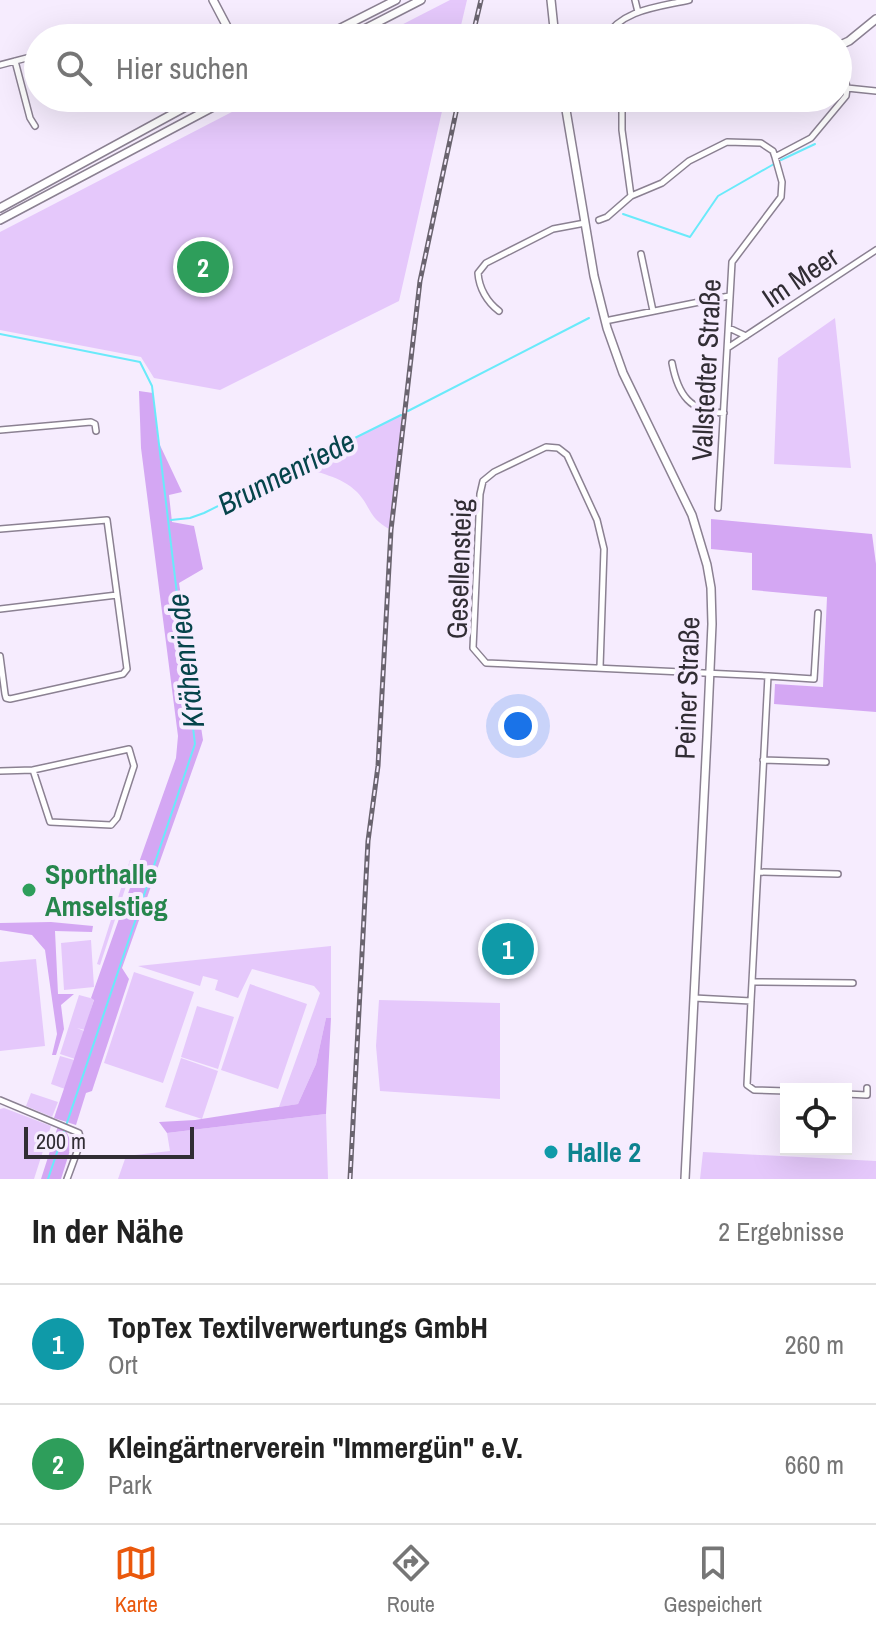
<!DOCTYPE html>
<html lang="de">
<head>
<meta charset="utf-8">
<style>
  :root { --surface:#fff; --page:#f6f6f6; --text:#222; --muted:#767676; --line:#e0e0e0; --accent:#ea580c }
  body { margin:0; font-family:"Archivo Narrow",sans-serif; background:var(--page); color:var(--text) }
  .controls { position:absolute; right:24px; bottom:24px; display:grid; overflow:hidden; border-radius:0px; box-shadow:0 8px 32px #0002 }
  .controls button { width:72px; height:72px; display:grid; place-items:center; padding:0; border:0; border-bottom:2px solid var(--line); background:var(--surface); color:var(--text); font:40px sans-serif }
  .scale { position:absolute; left:24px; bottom:20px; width:170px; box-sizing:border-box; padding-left:8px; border:4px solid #312d34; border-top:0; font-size:22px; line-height:28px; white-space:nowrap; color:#312d34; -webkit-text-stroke:6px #f6ecfe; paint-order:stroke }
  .you { position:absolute; left:518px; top:726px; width:28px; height:28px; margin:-20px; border:6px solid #fff; border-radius:50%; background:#1a73e8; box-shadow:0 0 0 12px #1a73e833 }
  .badge { display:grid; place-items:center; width:52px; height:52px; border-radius:50%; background:var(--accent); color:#fff; font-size:26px; font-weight:700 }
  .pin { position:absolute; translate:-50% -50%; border:4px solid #fff; box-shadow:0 2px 8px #0006 }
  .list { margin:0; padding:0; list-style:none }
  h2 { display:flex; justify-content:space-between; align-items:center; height:104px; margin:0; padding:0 32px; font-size:34px }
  h2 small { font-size:26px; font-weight:400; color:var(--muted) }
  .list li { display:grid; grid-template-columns:52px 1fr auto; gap:24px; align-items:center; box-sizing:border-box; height:120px; padding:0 32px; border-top:2px solid var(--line) }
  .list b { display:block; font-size:30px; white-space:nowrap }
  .list p { margin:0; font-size:26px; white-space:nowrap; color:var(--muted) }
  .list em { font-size:26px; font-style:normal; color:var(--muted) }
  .icon { flex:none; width:44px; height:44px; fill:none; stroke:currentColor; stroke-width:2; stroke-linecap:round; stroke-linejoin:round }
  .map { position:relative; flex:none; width:876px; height:1179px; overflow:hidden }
  .search { position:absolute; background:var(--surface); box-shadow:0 8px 32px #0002; left:24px; right:24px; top:24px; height:88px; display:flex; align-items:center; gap:20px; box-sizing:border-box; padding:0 28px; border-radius:44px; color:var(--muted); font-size:30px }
  .sheet { height:344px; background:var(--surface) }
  nav { display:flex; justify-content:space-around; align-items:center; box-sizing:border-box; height:112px; border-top:2px solid var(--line); background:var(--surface); font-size:22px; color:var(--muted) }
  nav a { display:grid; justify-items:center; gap:4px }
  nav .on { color:var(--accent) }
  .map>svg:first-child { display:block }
  .green { fill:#e5c8fb }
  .forest { fill:#d4a7f3 }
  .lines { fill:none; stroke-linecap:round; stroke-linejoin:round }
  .stream { stroke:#6aeafa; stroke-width:2 }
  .street-casing { stroke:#8b8192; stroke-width:8 }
  .secondary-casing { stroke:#8b8192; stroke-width:10 }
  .street { stroke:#fff; stroke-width:5 }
  .secondary { stroke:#fff; stroke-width:7 }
  .rail-casing { stroke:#6a646f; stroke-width:5 }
  .rail { stroke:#f6ecfe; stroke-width:2; stroke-dasharray:6; stroke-linecap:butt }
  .leisure-dot { fill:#2e9e5b; stroke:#f6ecfe; stroke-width:3 }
  .culture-dot { fill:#0f9aa8; stroke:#f6ecfe; stroke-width:3 }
  .labels { text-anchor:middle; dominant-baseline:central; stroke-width:8; stroke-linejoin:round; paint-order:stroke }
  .street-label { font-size:28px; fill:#312d34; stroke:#f6ecfe }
  .leisure-label { font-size:28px; font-weight:bold; fill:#27864d; stroke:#f6ecfe; text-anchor:start }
  .culture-label { font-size:28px; font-weight:bold; fill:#0d838f; stroke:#f6ecfe; text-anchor:start }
  .water-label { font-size:30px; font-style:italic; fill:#06444b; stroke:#f6ecfe }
</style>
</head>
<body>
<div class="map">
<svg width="876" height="1179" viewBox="0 0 876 1179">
  <rect width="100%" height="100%" fill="#f6ecfe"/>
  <path class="green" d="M450,0H467L458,38H376Z
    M259,98H445L399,301L220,390L154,378L141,357L0,330V232Z
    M835,318L851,468L774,464L778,358Z
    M401,415L402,436L391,530C368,518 372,508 357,492C341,476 318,473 298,466Z
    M130,860L134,862L100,965L97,964Z
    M91,940L94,987L64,990L61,943Z
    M331,946V1018H326L316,1064L298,1104L279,1107L320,993L314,986L252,969L238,998L215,990L218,980L203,976L200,986L138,966Z
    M36,959L45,1046L0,1051V962Z
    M134,972L194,992L163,1083L104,1063Z
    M250,984L307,1004L278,1089L221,1070Z
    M79,995L94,999L85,1030L77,1028L84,1031L75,1059L60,1054Z
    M379,1000L500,1003V1099L380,1091L376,1046Z
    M197,1006L234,1017L218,1069L181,1057Z
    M60,1056L74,1060L65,1089L51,1084Z
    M181,1058L218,1071L202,1119L165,1107Z
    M31,1093L58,1102L52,1117L26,1106Z
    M4,1108L51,1126L34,1179H0V1109Z
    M326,1114L328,1179H118L126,1156L170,1151L167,1133Z
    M703,1152L876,1161V1179H700Z"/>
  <path class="forest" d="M139,391L153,393L158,441L182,492L169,495L172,522L194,526L203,569L179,583L203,740L122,968L129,979L92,1091L86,1093L76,1125L54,1118L94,1000L91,998L176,758L178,736L141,448Z
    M711,519L872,534L876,564V712L774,704L775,684L823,687L827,597L752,590V553L711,549Z
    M51,922L93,926L92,932L55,931L58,994H74L61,1005L64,1029L56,1055H52L57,1034L45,950L32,935L0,930V923Z
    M326,1018H331L326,1114L167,1133L159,1122L195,1120L298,1104L316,1064Z
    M58,1126L66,1131L72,1144L61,1179H41Z"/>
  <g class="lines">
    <path class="stream" d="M781,160L815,144
      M623,214L690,237L718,196L774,164
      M0,334L140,362L152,386L195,744L48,1179
      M408,411L589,318
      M171,520L190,518L204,513L401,415"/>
    <g class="street-casing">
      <path id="street" d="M635,0L638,12
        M605,38C622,9 659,7 689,0
        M15,61L30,118L35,126
        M0,65L38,55
        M847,88L876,91
        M622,98V130L631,196
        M599,220L607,217L631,196L662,183L689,161L727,142L761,143L773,151L775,157
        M641,254L653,311
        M499,311C487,302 479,288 478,273L486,263L553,229L585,223
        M605,321L729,296
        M729,328L746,336
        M729,347L876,250
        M672,363C678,395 690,412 724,413
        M0,430L91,422L95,424L96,431
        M718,508L732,262L781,197L782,182L775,157L811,138L846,96L847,88L839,46
        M0,529L107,520L127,669L123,674L10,699L6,698L5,694L0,656
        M0,609L117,595
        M600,667L604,549L597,520L567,455L558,448L546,447L494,472L483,481L480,494L473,648L486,663L768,676L751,1001
        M768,676L814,679L818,613
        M763,760L826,762
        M0,771L33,770L129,749L134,766L117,818L111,825L50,822L33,770
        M759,872L838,874
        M753,982L853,983
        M694,998L751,1001L747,1085L754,1090L786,1091
        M846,1094L867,1095V1088
        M0,1100L79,1133L81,1141L67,1179"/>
    </g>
    <g class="secondary-casing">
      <path id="secondary" d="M213,0L233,38
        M551,0L555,38
        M321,38L396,0
        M347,38L421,0
        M838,46L849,41L876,19
        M564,98L594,276L607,328L623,373L692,515L707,565L711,588L712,624L707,737L685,1179
        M0,208L202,98
        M0,220L230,98"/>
    </g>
    <use href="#street" class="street"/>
    <use href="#secondary" class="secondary"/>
    <g class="rail-casing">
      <path id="rail" d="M472,38L481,0
        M350,1179L368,841L378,766L391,530L420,281L459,98"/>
    </g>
    <use href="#rail" class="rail"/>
  </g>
  <circle class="leisure-dot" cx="29" cy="890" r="8"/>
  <circle class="culture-dot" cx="551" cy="1152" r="8"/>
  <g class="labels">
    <g class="street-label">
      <text transform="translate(800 277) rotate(-34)">Im Meer</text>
      <text transform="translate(706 370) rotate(-87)">Vallstedter Straße</text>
      <text transform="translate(459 569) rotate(-88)">Gesellensteig</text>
      <text transform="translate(687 688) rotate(-88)">Peiner Straße</text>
    </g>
    <g class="leisure-label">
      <text x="45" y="874">Sporthalle<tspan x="45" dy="32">Amselstieg</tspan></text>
    </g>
    <g class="culture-label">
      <text x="567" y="1152">Halle 2</text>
    </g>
    <g class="water-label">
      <text transform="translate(286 472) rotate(-27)">Brunnenriede</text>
      <text transform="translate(185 661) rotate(-97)">Krähenriede</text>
    </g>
  </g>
</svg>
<div class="controls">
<button><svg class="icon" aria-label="locate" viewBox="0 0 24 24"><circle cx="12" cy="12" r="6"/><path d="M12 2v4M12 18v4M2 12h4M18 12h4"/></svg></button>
</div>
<div class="scale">200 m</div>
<div class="you"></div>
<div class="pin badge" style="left:508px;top:949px;background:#0f9aa8">1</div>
<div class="pin badge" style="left:203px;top:267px;background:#2e9e5b">2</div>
<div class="search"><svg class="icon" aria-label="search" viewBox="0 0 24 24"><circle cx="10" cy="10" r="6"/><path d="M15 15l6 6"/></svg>Hier suchen</div>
</div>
<section class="sheet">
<h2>In der Nähe<small>2 Ergebnisse</small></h2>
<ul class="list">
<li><span class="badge" style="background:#0f9aa8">1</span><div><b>TopTex Textilverwertungs GmbH</b><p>Ort</p></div><em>260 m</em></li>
<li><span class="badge" style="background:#2e9e5b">2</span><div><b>Kleingärtnerverein &quot;Immergün&quot; e.V.</b><p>Park</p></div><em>660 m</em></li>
</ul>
</section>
<nav>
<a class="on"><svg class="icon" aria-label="map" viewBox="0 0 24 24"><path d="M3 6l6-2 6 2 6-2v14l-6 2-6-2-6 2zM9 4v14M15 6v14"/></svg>Karte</a>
<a><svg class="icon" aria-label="directions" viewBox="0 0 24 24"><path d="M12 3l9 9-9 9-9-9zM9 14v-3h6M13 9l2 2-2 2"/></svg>Route</a>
<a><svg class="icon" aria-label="saved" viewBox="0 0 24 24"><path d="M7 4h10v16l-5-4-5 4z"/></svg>Gespeichert</a>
</nav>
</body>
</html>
